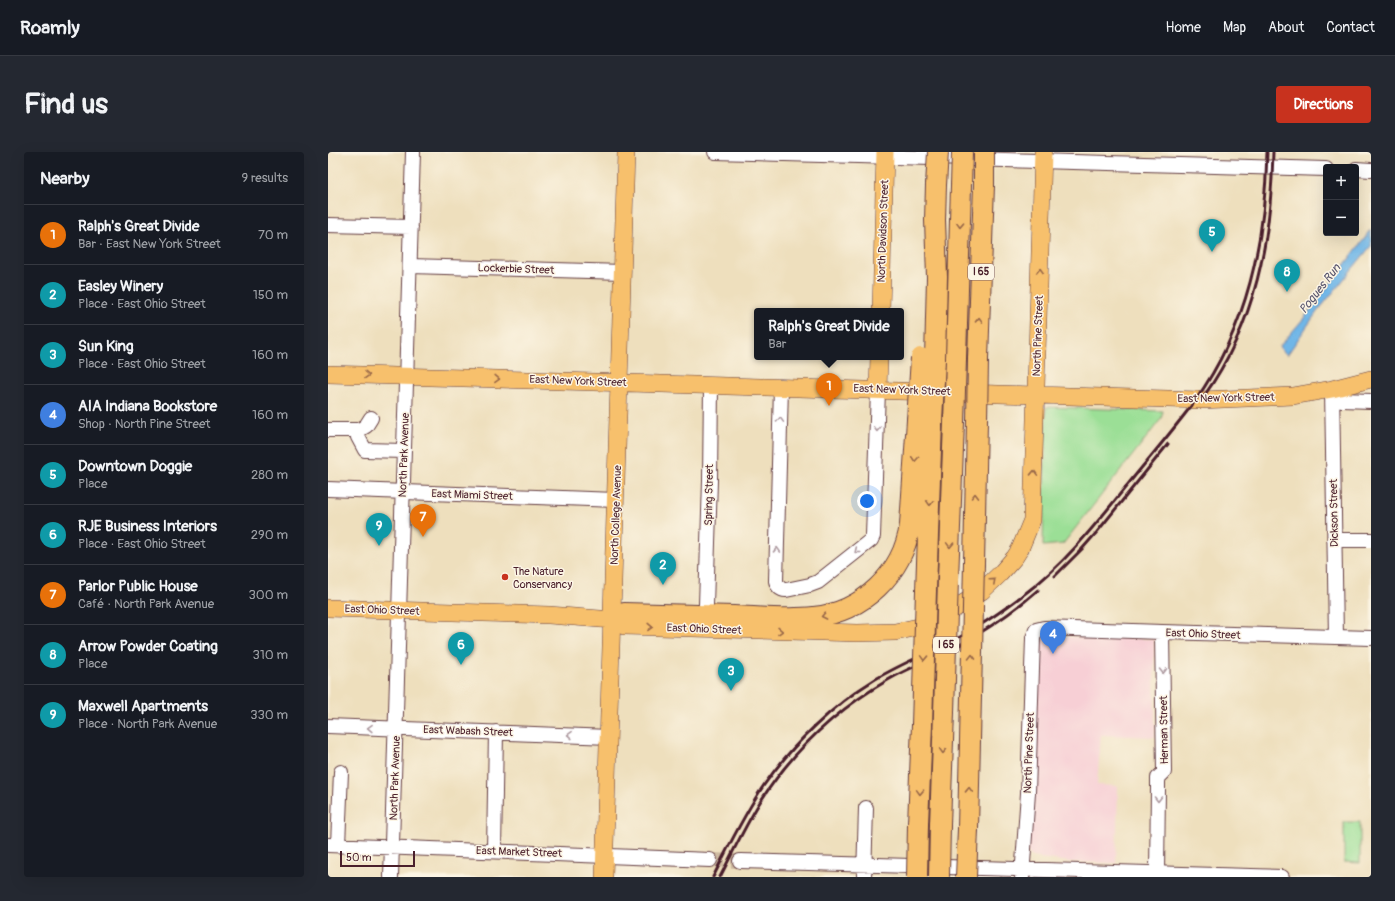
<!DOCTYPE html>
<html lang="en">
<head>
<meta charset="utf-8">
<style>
  :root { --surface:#171b24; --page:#242831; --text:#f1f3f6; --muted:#9ea1a6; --line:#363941; --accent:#c8321e }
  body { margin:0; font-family:Pangolin,sans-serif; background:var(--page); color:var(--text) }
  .controls { position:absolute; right:12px; top:12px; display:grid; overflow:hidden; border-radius:4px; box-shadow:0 4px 16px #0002 }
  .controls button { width:36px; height:36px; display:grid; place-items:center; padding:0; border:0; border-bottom:1px solid var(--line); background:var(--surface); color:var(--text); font:20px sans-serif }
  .scale { position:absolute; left:12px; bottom:10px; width:75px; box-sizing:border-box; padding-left:4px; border:2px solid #4a1f2b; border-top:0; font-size:11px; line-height:14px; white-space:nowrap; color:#4a1f2b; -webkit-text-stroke:3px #fcf5e5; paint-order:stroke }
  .you { position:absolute; left:539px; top:349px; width:14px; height:14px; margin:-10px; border:3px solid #fff; border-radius:50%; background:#1a73e8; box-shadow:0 0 0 6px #1a73e833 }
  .badge { display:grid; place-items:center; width:26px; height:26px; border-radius:50%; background:var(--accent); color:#fff; font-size:13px; font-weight:700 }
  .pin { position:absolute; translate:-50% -33px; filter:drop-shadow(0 1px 2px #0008) }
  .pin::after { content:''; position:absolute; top:21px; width:14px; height:12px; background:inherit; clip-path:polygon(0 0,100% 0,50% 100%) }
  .popup { position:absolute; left:426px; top:156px; width:150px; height:52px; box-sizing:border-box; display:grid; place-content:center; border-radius:4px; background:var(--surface); filter:drop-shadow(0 1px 3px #0005); font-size:13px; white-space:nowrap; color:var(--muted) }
  .popup b { font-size:15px; color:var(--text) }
  .popup::after { content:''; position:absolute; left:50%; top:100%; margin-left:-8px; border:8px solid transparent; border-top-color:var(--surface) }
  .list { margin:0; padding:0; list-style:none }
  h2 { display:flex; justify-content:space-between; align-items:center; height:52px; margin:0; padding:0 16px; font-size:17px }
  h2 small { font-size:13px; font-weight:400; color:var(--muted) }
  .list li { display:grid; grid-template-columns:26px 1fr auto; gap:12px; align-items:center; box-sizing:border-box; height:60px; padding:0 16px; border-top:1px solid var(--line) }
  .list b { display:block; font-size:15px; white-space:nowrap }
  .list p { margin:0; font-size:13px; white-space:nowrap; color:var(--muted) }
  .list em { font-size:13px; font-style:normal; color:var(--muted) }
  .map { position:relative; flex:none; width:1043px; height:725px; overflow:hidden; border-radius:4px }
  header { display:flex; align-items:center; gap:24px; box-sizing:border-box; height:56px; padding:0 20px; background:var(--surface); border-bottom:1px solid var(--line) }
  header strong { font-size:19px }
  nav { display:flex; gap:22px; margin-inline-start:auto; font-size:14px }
  .intro { display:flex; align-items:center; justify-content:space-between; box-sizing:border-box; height:96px; padding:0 24px }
  h1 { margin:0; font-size:28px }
  .button { padding:10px 18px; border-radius:4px; background:var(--accent); color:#fff; font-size:14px; font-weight:700 }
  main { display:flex; gap:24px; padding:0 24px }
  aside { flex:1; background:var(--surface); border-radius:4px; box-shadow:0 4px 16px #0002 }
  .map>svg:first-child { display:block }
  .built { fill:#f7cfd5 }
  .green { fill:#9bdf96; stroke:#727f60 }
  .water { fill:#70b6e7; stroke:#5d6a89 }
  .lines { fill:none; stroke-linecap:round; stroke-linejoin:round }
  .minor-tunnel { stroke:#cdb9a0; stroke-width:14; stroke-dasharray:14 7; stroke-linecap:butt }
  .minor-casing { stroke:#633c41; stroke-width:16 }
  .major-casing { stroke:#633c41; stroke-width:18 }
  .highway-casing { stroke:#633c41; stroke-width:22 }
  .minor { stroke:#fff; stroke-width:14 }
  .major { stroke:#f7c06c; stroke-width:17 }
  .highway { stroke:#f7c06c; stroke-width:20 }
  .rail { stroke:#4a1f2b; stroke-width:3 }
  .highway-bridge-casing { stroke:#633c41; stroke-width:22; stroke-linecap:butt }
  .highway-bridge { stroke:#f7c06c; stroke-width:20 }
  .oneway { stroke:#986748 }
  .oneway2 { stroke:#ae9aa0 }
  .poi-dot { fill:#c8321e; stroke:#fcf5e5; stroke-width:1.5 }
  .labels { text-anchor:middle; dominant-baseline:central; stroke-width:3; stroke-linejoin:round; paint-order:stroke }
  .shield { fill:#fcf5e5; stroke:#7f5f63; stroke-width:1 }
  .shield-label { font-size:10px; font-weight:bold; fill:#4a1f2b }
  .street-label { font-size:11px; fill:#4a1f2b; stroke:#fcf5e5 }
  .poi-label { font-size:11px; fill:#4a1f2b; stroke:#fcf5e5; text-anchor:start }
  .water-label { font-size:12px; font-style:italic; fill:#57546d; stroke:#fcf5e5 }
</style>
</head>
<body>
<header>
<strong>Roamly</strong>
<nav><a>Home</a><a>Map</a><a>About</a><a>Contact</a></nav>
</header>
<div class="intro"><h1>Find us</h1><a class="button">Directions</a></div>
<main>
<aside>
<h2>Nearby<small>9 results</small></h2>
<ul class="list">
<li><span class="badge" style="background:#e8710a">1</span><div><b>Ralph's Great Divide</b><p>Bar · East New York Street</p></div><em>70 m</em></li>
<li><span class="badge" style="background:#0f9aa8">2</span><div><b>Easley Winery</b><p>Place · East Ohio Street</p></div><em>150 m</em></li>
<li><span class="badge" style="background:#0f9aa8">3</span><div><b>Sun King</b><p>Place · East Ohio Street</p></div><em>160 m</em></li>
<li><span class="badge" style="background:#3f7fe0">4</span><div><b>AIA Indiana Bookstore</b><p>Shop · North Pine Street</p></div><em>160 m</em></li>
<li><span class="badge" style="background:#0f9aa8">5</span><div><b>Downtown Doggie</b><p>Place</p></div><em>280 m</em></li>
<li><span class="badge" style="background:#0f9aa8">6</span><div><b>RJE Business Interiors</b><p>Place · East Ohio Street</p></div><em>290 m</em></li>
<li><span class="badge" style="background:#e8710a">7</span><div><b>Parlor Public House</b><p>Café · North Park Avenue</p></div><em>300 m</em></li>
<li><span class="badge" style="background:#0f9aa8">8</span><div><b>Arrow Powder Coating</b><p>Place</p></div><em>310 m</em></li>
<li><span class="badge" style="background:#0f9aa8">9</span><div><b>Maxwell Apartments</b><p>Place · North Park Avenue</p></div><em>330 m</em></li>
</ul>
</aside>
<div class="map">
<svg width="1043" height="725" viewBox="0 0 1043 725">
  <rect width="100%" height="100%" fill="#fcf5e5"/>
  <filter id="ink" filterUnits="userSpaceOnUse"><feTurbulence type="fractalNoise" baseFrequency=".025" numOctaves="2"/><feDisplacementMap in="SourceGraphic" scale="8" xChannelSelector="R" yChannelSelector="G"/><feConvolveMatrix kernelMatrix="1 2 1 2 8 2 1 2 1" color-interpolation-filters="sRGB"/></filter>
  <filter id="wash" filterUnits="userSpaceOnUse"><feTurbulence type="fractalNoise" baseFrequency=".012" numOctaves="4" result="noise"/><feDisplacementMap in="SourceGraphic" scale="16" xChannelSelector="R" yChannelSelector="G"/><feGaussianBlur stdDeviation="0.9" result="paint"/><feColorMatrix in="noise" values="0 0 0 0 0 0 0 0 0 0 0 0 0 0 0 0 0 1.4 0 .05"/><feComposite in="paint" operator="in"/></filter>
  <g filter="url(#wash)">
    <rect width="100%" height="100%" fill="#eedfbd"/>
    <path class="built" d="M716,484L826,487L827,585L773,583L769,633L790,634L788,711L741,710L704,705L700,701L709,492L712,487Z"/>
    <path class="green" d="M718,255L835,259L833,267L735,392L715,394Z
      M1016,670H1032V711L1016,710Z"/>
    <path class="water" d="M1043,78V94L989,160L959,203L951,195L976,166Z"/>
  </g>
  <g filter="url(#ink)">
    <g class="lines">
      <path class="minor-tunnel" d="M382,708L412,709"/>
      <g class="minor-casing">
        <path id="minor" d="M387,0L998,17
          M1028,17L1043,18
          M0,73L83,75
          M82,114L295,120
          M453,235L448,429C449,434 452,438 458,438L482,433L490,430L543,388L545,384L550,238
          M1004,237L1008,485
          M1004,237L1014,248L1043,249
          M0,278H31L30,285L37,298L76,299
          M31,278L38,274L43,266
          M0,337L288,348
          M1006,388H1043
          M378,453L382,329L383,233
          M0,574L281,585
          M0,693L382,708
          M10,693L13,620
          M166,699L168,580
          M412,709L954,725
          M829,721L830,636V626L836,620L834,480
          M63,725L85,0
          M536,725L538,656
          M694,725L700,641L705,486L708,478L716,476L834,480L1043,486"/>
      </g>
      <g class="major-casing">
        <path id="major" d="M553,159L557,0
          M0,222L873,248L965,244L1004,237L1043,227
          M550,238L551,205
          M0,456L221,463L285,468L296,474L529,481L567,480L595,474L608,469L654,439L672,422L687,405L692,397L704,368L715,0
          M276,725L298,0"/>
      </g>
      <g class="highway-casing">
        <path id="highway" d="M607,207L609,125L607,68L608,33
          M628,207L633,34
          M650,207L656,33
          M646,411L649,270
          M620,427L626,270
          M598,439L604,270
          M285,468L296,461C333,462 370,463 406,464C432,465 460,468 486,465C534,460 575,422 582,373L589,268
          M590,672L594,573
          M612,673L616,560
          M640,677L643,544"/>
      </g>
      <use href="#minor" class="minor"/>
      <use href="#major" class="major"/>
      <use href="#highway" class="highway"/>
      <path class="rail" d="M876,244C928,171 943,88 945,0
        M727,424L754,397L769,380L840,292
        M385,725C401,694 416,662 436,633C464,593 505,553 546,528C574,511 603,500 632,485C656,472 678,456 699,440C739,410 770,369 801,331C823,304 846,277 867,249C920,174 937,90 939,0
        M392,725C405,700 417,674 432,650C464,600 508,558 560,528C582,515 606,507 628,495C657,479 685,460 710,438"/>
      <g class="highway-bridge-casing">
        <path id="highway-bridge" d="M608,33L610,0
          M656,33V0
          M633,34L634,0
          M589,268L593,206
          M604,270L607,207
          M626,270L628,207
          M649,270L650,207
          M643,544L646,411
          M616,560L620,427
          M594,573L598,439
          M589,725L590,672
          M611,725L612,673
          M638,725L640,677"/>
      </g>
      <use href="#highway-bridge" class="highway-bridge"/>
    </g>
    <defs><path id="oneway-chevron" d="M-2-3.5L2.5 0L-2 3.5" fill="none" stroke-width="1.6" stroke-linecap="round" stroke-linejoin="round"/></defs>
    <g class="oneway">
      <use href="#oneway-chevron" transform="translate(632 73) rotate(92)"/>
      <use href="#oneway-chevron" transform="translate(712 119) rotate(-88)"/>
      <use href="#oneway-chevron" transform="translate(651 168) rotate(-88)"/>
      <use href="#oneway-chevron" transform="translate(39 223) rotate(2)"/>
      <use href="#oneway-chevron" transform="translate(169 227) rotate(2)"/>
      <use href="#oneway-chevron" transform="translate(587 307) rotate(94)"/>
      <use href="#oneway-chevron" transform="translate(706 321) rotate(-88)"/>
      <use href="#oneway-chevron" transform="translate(647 344) rotate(-89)"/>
      <use href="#oneway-chevron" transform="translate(602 351) rotate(92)"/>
      <use href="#oneway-chevron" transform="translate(622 393) rotate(92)"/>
      <use href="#oneway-chevron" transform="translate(665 429) rotate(-42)"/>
      <use href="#oneway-chevron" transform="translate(496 464) rotate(169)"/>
      <use href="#oneway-chevron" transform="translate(322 475) rotate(2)"/>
      <use href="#oneway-chevron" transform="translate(452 479) rotate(1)"/>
      <use href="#oneway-chevron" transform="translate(644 505) rotate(-89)"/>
      <use href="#oneway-chevron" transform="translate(596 506) rotate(92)"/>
      <use href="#oneway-chevron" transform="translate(615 599) rotate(92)"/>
      <use href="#oneway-chevron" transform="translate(641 638) rotate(-88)"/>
      <use href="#oneway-chevron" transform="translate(592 640) rotate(92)"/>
    </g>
    <g class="oneway2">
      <use href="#oneway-chevron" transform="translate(452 268) rotate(-88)"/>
      <use href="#oneway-chevron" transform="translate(549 277) rotate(92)"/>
      <use href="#oneway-chevron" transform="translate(449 398) rotate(-88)"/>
      <use href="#oneway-chevron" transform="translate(529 399) rotate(141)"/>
      <use href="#oneway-chevron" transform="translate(835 519) rotate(89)"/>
      <use href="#oneway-chevron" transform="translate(42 576) rotate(-178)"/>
      <use href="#oneway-chevron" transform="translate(242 583) rotate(-178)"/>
      <use href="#oneway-chevron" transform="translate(830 647) rotate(90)"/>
    </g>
  </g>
  <circle class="poi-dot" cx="177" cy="425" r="4"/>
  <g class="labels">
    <g class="shield">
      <rect x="640" y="112" width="26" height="16" rx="3"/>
      <rect x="605" y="485" width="26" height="16" rx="3"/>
    </g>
    <g class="shield-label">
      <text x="653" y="120">I 65</text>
      <text x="618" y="493">I 65</text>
    </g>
    <g class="street-label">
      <text transform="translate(555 79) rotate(-88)">North Davidson Street</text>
      <text transform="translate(188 117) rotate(2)">Lockerbie Street</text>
      <text transform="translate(710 184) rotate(-88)">North Pine Street</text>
      <text transform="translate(250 229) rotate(2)">East New York Street</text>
      <text transform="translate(574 238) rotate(2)">East New York Street</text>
      <text transform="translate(898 246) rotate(-1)">East New York Street</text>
      <text transform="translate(76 303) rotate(-88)">North Park Avenue</text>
      <text transform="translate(144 343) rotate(2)">East Miami Street</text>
      <text transform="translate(381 343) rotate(-89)">Spring Street</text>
      <text transform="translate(1006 361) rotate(-91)">Dickson Street</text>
      <text transform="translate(288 363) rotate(-88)">North College Avenue</text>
      <text transform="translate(54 458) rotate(2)">East Ohio Street</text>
      <text transform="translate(376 477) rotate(2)">East Ohio Street</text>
      <text transform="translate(875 482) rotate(2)">East Ohio Street</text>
      <text transform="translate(836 578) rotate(-91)">Herman Street</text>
      <text transform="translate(140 579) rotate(2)">East Wabash Street</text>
      <text transform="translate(701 601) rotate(-88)">North Pine Street</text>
      <text transform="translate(67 626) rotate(-88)">North Park Avenue</text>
      <text transform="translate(191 700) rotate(2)">East Market Street</text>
    </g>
    <g class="poi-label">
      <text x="185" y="419">The Nature<tspan x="185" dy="13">Conservancy</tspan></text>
    </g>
    <g class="water-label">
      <text transform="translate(992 137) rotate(-52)">Pogues Run</text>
    </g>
  </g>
</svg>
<div class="controls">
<button>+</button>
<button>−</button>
</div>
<div class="scale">50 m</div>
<div class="you"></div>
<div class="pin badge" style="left:501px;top:254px;background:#e8710a">1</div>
<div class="popup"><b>Ralph's Great Divide</b>Bar</div>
<div class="pin badge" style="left:335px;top:433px;background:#0f9aa8">2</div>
<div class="pin badge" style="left:403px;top:539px;background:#0f9aa8">3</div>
<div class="pin badge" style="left:725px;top:502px;background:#3f7fe0">4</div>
<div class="pin badge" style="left:884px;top:100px;background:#0f9aa8">5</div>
<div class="pin badge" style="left:133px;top:513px;background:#0f9aa8">6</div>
<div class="pin badge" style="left:95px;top:385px;background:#e8710a">7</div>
<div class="pin badge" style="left:959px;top:140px;background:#0f9aa8">8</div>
<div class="pin badge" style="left:51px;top:394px;background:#0f9aa8">9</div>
</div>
</main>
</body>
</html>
